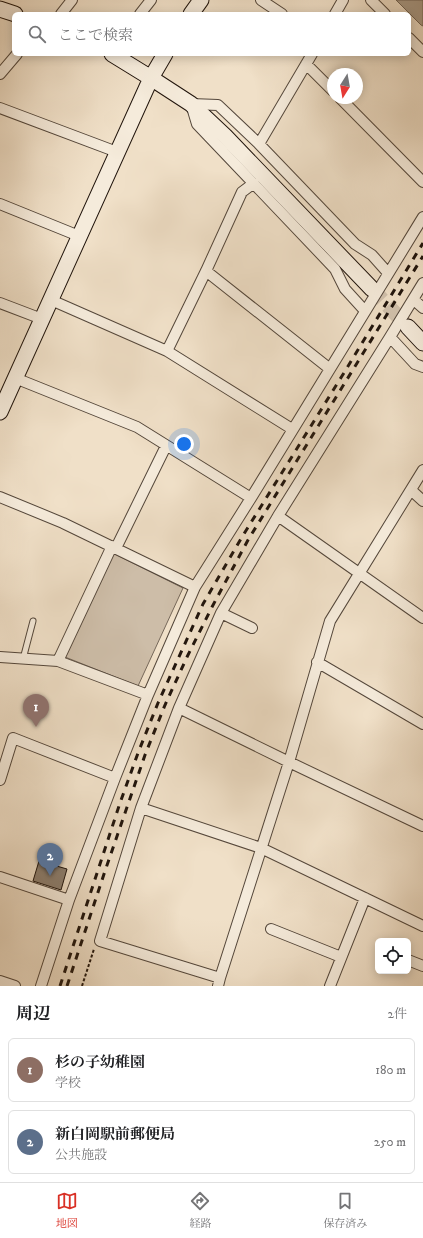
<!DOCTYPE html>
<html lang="ja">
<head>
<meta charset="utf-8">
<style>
  :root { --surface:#fff; --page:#f6f6f6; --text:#202124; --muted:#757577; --line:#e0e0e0; --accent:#d93025 }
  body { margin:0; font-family:"IM FELL DW Pica","Noto Serif JP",serif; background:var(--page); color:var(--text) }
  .controls { position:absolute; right:12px; bottom:12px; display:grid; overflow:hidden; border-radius:6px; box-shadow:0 2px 10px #0003 }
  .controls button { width:36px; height:36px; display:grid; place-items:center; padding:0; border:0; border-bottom:1px solid var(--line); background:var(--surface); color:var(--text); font:20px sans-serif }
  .compass { position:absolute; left:327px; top:68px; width:36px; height:36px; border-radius:50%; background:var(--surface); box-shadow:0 2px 10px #0003; rotate:191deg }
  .you { position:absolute; left:184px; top:444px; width:14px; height:14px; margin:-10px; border:3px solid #fff; border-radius:50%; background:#1a73e8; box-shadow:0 0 0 6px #1a73e833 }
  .badge { display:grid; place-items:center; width:26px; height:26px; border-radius:50%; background:var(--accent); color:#fff; font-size:13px; font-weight:700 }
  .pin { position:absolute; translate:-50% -33px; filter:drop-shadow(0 1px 2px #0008) }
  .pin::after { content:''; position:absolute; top:21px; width:14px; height:12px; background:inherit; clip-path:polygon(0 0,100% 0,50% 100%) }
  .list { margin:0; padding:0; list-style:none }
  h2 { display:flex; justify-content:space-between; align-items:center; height:52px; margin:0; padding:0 16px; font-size:17px }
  h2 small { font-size:13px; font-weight:400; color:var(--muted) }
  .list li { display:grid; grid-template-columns:26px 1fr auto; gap:12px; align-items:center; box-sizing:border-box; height:64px; margin:0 8px 8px; padding:0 8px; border:1px solid var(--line); border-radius:6px }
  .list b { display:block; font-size:15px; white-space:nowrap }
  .list p { margin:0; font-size:13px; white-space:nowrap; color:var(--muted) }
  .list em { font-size:13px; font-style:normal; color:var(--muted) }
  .icon { flex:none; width:22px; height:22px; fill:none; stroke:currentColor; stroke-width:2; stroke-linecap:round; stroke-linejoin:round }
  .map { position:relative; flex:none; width:423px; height:986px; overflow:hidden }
  .search { position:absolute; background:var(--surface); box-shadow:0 2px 10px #0003; left:12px; right:12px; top:12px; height:44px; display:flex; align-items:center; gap:10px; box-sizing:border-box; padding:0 14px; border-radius:6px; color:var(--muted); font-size:15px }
  .sheet { height:196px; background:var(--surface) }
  nav { display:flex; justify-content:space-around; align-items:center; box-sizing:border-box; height:56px; border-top:1px solid var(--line); background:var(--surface); font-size:11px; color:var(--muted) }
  nav a { display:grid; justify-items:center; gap:2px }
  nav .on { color:var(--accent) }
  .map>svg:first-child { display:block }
  .green { fill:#cdbda8; stroke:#76685a }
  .water { fill:#a99b88; stroke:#726556 }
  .building { fill:#8c7e6e; stroke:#20140c }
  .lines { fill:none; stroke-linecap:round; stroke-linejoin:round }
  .secondary-tunnel { stroke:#d1c1ac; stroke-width:15; stroke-dasharray:15 8; stroke-linecap:butt }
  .lane-casing { stroke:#54473b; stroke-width:7 }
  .street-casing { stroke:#54473b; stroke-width:12 }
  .secondary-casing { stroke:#20140c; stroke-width:17 }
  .path { stroke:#20140c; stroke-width:2; stroke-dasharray:3 2; stroke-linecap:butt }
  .lane { stroke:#f5ebdb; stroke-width:5 }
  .street { stroke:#f5ebdb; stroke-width:10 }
  .secondary { stroke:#f5ebdb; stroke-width:15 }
  .rail { stroke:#20140c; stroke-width:3; stroke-dasharray:7 7; stroke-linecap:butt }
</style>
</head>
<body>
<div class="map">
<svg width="423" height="986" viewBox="0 0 423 986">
  <rect width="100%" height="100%" fill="#f0e0c8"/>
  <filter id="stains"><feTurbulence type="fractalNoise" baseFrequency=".005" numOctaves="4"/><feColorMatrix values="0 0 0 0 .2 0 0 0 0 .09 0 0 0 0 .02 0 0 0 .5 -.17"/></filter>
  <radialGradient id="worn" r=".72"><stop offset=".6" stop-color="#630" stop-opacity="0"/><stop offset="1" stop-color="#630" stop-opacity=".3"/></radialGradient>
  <path class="green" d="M113,553L183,588L138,686L65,657Z"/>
  <path class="water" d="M396,0H423V26L421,25Z"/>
  <path class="building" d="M39,861L67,869L61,890L33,881Z"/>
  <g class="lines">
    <path class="secondary-tunnel" d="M372,289L408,327"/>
    <g class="lane-casing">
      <path id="lane" d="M23,659L33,621"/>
    </g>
    <g class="street-casing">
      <path id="street" d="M261,0L282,14
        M371,0L385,14
        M61,14L72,0
        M140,14L151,0
        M335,14L343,0
        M409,38L423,52
        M306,64L333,91
        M0,74L17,54
        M340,98L423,182
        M0,108L117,152
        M259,144L312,54
        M0,204L79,236
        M206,271L330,369
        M51,300L167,351L292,429
        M414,300L423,308
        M0,303L42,319
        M365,311L345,289L335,269L197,124L191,104L218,105L259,144L355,244L372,255L388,273
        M390,337L415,364L423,367
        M167,351L206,271L242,192L254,183
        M15,378L137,427L251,498
        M411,490L423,501
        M0,497L63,523L195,587
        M278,516L423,618
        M116,548L166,446
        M221,613L252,628
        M0,657L58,661L148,695
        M58,661L112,546
        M317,662L423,724
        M179,708L289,762L423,826
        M0,780L13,738L115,778
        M141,808L261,848L423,926
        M0,877L69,900
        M271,929L341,957
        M408,960L423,966
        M220,978L100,941L141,808L179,708L221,613L278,516L390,337L423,283
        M0,981L15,986
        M41,986L69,900L115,778L148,695L195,587L251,498L423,217
        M218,986L220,978L289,762L330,621L423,470
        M330,986L365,898"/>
    </g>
    <g class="secondary-casing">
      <path id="secondary" d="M0,9L15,14
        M191,14L201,0
        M112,54L151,78L191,104L225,136L372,289
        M408,327L423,343
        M0,412L151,78L165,54"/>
    </g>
    <path class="path" d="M82,986L94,949"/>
    <use href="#lane" class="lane"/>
    <use href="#street" class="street"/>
    <use href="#secondary" class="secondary"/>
    <path class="rail" d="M60,986L120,803L138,753L158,703L203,604L242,537L342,376L423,243
      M67,986L105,871L145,755L165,705L187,657L212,607L248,540L423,256"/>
  </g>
  <rect width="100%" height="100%" filter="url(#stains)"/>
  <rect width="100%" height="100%" fill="url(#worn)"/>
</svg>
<div class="controls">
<button><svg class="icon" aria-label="locate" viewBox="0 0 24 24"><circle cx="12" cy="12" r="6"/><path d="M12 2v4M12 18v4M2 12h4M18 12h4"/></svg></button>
</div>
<svg class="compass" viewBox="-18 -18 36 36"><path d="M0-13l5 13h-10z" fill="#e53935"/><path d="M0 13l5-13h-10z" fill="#757577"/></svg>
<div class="you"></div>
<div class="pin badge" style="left:36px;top:727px;background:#8d6e63">1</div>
<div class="pin badge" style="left:50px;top:876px;background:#5c6f8a">2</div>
<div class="search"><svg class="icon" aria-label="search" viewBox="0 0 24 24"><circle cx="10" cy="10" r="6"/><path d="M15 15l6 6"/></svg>ここで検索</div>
</div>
<section class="sheet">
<h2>周辺<small>2件</small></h2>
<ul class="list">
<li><span class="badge" style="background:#8d6e63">1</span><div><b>杉の子幼稚園</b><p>学校</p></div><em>180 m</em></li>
<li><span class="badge" style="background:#5c6f8a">2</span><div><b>新白岡駅前郵便局</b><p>公共施設</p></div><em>250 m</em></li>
</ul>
</section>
<nav>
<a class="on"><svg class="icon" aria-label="map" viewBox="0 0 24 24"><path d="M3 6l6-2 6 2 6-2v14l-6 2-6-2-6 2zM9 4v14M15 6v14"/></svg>地図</a>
<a><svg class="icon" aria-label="directions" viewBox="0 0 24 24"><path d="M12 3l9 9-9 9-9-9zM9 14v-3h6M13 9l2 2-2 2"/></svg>経路</a>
<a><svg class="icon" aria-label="saved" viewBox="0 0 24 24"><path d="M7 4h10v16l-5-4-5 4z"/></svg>保存済み</a>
</nav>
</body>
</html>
